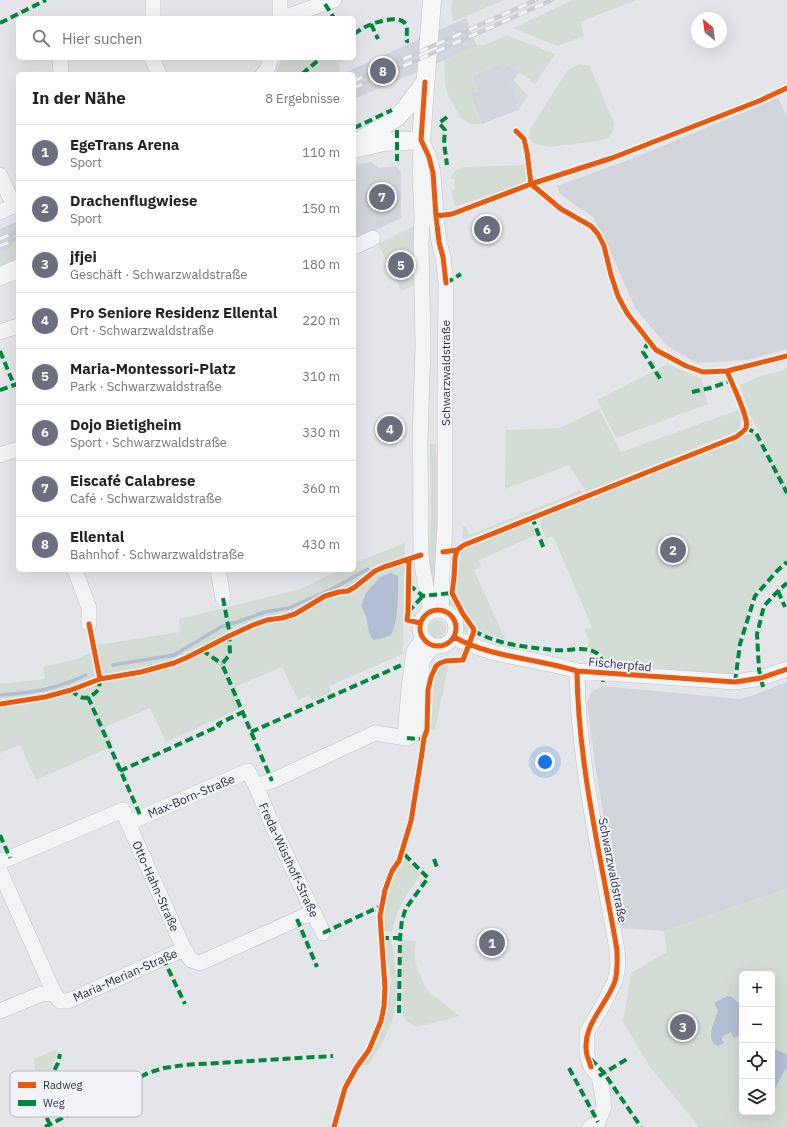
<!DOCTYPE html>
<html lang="de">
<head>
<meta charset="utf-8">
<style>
  :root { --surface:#fff; --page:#f6f6f6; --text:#222; --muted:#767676; --line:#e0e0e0; --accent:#6b6f7d }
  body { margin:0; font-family:"IBM Plex Sans",sans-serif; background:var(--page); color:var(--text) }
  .controls { position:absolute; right:12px; bottom:12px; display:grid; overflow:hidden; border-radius:6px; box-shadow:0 4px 16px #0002 }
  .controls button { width:36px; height:36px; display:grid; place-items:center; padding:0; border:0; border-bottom:1px solid var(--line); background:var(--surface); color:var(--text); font:20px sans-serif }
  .compass { position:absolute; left:691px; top:12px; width:36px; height:36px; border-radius:50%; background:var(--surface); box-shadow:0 4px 16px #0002; rotate:331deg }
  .you { position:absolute; left:545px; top:762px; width:14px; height:14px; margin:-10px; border:3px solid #fff; border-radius:50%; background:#1a73e8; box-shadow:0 0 0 6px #1a73e833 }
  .badge { display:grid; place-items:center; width:26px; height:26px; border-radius:50%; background:var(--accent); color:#fff; font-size:13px; font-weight:700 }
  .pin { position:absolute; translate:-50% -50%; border:2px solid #fff; box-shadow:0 1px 4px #0006 }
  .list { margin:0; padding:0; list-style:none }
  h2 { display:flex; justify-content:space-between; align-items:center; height:52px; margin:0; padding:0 16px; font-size:17px }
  h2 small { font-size:13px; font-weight:400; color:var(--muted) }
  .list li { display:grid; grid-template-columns:26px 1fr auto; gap:12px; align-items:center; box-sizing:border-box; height:56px; padding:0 16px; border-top:1px solid var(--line) }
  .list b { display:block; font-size:15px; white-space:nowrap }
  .list p { margin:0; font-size:13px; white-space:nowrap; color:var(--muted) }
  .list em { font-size:13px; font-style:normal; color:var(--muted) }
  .icon { flex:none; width:22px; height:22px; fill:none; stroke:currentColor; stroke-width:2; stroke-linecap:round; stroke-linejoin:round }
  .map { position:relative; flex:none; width:787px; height:1127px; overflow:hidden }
  .search { position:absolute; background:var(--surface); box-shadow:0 4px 16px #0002; left:16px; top:16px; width:340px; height:44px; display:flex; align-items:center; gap:10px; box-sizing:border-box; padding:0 14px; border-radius:6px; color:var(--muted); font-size:15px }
  .panel { position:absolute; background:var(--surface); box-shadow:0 4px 16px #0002; left:16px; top:72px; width:340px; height:500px; border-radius:6px }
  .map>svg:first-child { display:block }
  .built { fill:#d2d4db }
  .green { fill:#d3dcd4; fill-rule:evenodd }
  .water { fill:#b2bed3 }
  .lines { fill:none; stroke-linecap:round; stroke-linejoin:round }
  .stream { stroke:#b2bed3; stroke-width:3.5 }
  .minor-casing { stroke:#c2c3c6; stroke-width:16 }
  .major-casing { stroke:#c0c2c6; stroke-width:19 }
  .minor { stroke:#f3f4f6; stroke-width:15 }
  .major { stroke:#f7f7f7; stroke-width:18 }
  .rail-casing { stroke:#cccdd1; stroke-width:4.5 }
  .rail { stroke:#f2f3f8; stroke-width:3; stroke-dasharray:9; stroke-linecap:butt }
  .quiet { stroke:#00873e; stroke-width:4; stroke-dasharray:8 4; stroke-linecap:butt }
  .cycleway-casing { stroke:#f2f3f8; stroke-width:8 }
  .cycleway { stroke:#e8590c; stroke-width:5 }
  .labels { text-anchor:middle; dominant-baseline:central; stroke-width:4; stroke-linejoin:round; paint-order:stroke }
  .street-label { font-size:12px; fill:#2a2f43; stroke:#f2f3f8 }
  .key { fill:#f2f3f8; stroke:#b6b8c2; stroke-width:1 }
  .key-label { font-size:11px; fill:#2a2f43 }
</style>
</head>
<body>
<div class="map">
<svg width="787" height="1127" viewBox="0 0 787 1127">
  <rect width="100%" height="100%" fill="#e4e5e8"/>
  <path class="built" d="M466,18L477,46L354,99V74H342Z
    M504,63L519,72L514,80L511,82L519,104L516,105L518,110L482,124L470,94L478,91L472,76Z
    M778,98L787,116V349L747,360L697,363L667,346L635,308L614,259L593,217L560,194L557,186L631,159L728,119Z
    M371,162L379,168L397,166L401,173V218L354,240V165Z
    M18,221V244L0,252V229Z
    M787,682V889L664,931L622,928L596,770L587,703L592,691L603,686L740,699L751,696Z"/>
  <path class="green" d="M453,0H504L453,22L451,8Z
    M573,0H636L580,22L584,36L557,46L513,28Z
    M507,35L555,54L535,84L530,81L531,80L504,63L472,76L478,91L470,94L481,124H470L460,117L449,97L445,84L444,60L480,44L482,46Z
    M282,58H340L341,62L339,63V73L275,74Z
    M579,64L590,66L614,123L613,131L608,138L598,141L550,147L533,143L529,138L530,129L567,71Z
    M514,80L528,96L518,110L516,105L519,104L511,82Z
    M523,165H525V180L522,184L463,204L456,206L454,204L452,190L455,189L454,179H451C452,171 457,170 464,167Z
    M414,226V285L401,291L378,244Z
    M18,244V260L0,267V252Z
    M668,364L701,379L708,404L616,438L597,400Z
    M787,369V561L773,573L753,596L738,644L733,674L635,667L607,663V659L600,652L588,647L589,639L584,630L592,627L553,536L546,539L541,526V518L738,439L745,435L754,434L767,458L770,453L751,417L740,385L758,377Z
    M599,409L621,452L741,409C743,418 743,423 737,431L586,492L569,465L505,489L506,430L560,428Z
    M430,444H436V453H442L437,589L429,590L425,556L429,554L431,513Z
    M581,490L582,493L463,540L462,539L463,527L465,526L469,535Z
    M528,524L532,526L536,535L479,560L481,567L474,570L505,639L485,634L475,626L457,596V585L460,558L461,552L465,547Z
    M405,543L403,654L329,686L332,692L312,701L309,695L298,700L282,667L235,687L243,707L166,742L150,708L105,727L113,746L36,780L20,745L0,753V684L45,679L43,667L77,659L92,652L91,646L180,632L179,619L300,589L339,570H354V563Z
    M448,598L452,601L468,627L467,633C461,627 461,625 458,618C455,613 451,609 447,605Z
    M428 629a9 9 0 1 1 18 0a9 9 0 1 1-18 0Z
    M444,663H449L435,730L431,729L435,672L440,665Z
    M405,858L420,875C407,894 396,910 392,932L383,931L386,904L393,880Z
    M787,889V1127H699L650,1067L623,1022L631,973L667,952L664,931ZM742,974H772V1112H742Z
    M384,939H391C394,956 397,974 397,992C396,1019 384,1043 368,1065H362L379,1039L387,1014L391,982Z
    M401,940L416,941C411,964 420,975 430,995L436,997L459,1016L445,1020L416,1027L406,1021L402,1013L403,991Z
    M55,1050L57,1051C55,1064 49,1074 43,1086H36L34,1059Z"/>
  <path class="water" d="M391,573L398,576C398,595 399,617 391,635L380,639L373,640L369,633L366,616L361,606L366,593L380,577Z
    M727,996L732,997L742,1006V1034L734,1038L731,1032L723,1036L722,1039L724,1043L718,1046C704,1040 715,1021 718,1010L714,1003Z
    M772,1048L780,1051L787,1055V1069L785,1070L775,1088L772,1098Z"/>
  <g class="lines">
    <path class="stream" d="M113,665L174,655L221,627L240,621L265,612L289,608L334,588L368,569
      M0,695C32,693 57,689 86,675"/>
    <g class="minor-casing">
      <path id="minor" d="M153,0V18
        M280,18V0
        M283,18L334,0
        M60,58L61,74
        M152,58L159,74
        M263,74L267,70L271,58
        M421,140L429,157L433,173L436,216L439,242L443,257L446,283L445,398V524L441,595L442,610
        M421,147L420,173L422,218L421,243L423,345L420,441L421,555L423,571L431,611
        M0,175L14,206
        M0,212L18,204
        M354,247L373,238
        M0,332L18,326
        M0,455L18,449
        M75,570L89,608V624
        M218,570L223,598
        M420 628a18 18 0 1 1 36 0a18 18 0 1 1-36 0Z
        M454,637C492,658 536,658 577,671L735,682L761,678L787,669
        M577,671C578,765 601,857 617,950L618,965L615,981L603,1005L587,1032V1055L591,1067L599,1076L602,1091L604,1107L598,1122L590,1127
        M405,737L409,688L414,651L423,639
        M256,786L274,829L323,933
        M128,823L184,949
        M0,862L123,810L128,823L248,771L256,786L272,781L375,733L407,738L412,735L416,728L422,665L423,659L434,646
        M0,871L54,993L60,1001H68L184,949L191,960L200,963L313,912
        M0,1011L41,994L54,993"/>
    </g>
    <g class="major-casing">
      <path id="major" d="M355,144L397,117L405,109L425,82
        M354,149L384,142L421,140L432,0
        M0,276L18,269"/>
    </g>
    <use href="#minor" class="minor"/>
    <use href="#major" class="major"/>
    <g class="rail-casing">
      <path id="rail" d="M354,81L536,0
        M354,88L552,0
        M0,239L18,231
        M0,246L18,238"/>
    </g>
    <use href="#rail" class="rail"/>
    <path class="quiet" d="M325,4L334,18
      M0,23L46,0
      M371,24L378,39
      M354,34C357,32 361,29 365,27C373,23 400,13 406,25C408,30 406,36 407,41H409
      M302,74L321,58
      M447,117L439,123L445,130L444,143L447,165
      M354,128L392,110
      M397,130V161
      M446,283L461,274
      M649,341L643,352L661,380
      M0,351L14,385
      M0,390L17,384
      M692,392L710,388L731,381
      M746,428L756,433L787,493
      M532,517L544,549
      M409,585L423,596L452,593
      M778,591L785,607
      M223,598L229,630L230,654L222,664L272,781
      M408,612L423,596
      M474,631C499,645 526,647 554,650C568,652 588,644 599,655C605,662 603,674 603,682
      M202,650L222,664
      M735,682L740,644L755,596L777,571L787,562
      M763,687L759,670L757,634L764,606L778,591L787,583
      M71,690C82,701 89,700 99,689L100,677
      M88,697L141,817
      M251,732L404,664
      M407,738L419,739L431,738
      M120,771L219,726L218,724L243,712
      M0,835L10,858
      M434,859L438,870
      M297,919L317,967
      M323,933L381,906
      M381,938H400
      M163,958L185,1004
      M399,1013L400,938L402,920L406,908L428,878L402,852
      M591,1059L604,1073L641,1127
      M569,1068L598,1122
      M599,1076L627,1059
      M50,1125L42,1107L41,1097L58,1063L60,1054
      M45,1127L148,1073L164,1068L184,1065L333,1056"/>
    <g class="cycleway-casing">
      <path id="cycleway" d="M425,82L421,140L429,157L433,173L436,216L439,242L443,257L446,283
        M516,131L524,139L527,152L531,184L561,209L591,226L598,234L604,246L611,275L618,296L627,313L656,350L686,366L703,372L727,371L787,356
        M436,216L452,214L531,184L612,158L759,101L787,88
        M443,552L457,550L464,545L736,437C739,434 744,432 746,428C750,419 731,382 727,371
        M409,559L408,612L407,620L420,623
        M420 628a18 18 0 1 1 36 0a18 18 0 1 1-36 0Z
        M89,624L100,679
        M454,637C492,658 536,658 577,671L735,682L761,678L787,669
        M577,671C578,765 601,857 617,950C617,960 618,971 615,981C607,1005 580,1027 587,1055C588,1059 590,1063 591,1067
        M0,704L45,697L71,690L100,679L141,672L174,663L188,657L229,636L253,625L267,620L282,618L295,614L325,596L339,592L348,591L355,587L375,571L384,567L421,555
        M334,1127L345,1088L356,1068L369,1050L381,1021L384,1006L385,988L380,916L385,890L392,871L399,861L411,821L422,753L424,738L427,730L428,690L431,677L436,666L440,663L446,661L463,660L474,631L473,628L463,614L452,593L454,578L455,558L457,550"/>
    </g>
    <use href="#cycleway" class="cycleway"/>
  </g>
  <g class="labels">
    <g class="street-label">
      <text transform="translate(445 373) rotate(-90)">Schwarzwaldstraße</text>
      <text transform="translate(620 664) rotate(5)">Fischerpfad</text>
      <text transform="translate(191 796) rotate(-23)">Max-Born-Straße</text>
      <text transform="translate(289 860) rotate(65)">Freda-Wüsthoff-Straße</text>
      <text transform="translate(613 870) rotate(79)">Schwarzwaldstraße</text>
      <text transform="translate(156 886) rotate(66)">Otto-Hahn-Straße</text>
      <text transform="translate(125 975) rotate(-24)">Maria-Merian-Straße</text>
    </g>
  </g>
  <rect x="10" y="1071" width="132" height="46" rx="6" class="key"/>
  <rect x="18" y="1082" width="18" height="6" fill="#e8590c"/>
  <rect x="18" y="1100" width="18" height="6" fill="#00873e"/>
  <g class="key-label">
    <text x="43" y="1089">Radweg</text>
    <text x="43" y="1107">Weg</text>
  </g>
</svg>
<div class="controls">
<button>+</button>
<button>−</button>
<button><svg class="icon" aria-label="locate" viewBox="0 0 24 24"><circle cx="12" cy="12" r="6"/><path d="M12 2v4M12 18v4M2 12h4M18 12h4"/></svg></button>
<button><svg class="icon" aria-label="layers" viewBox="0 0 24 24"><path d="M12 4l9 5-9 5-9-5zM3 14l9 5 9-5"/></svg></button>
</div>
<svg class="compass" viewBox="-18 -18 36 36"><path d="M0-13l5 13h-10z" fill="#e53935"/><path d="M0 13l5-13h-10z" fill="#767676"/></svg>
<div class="you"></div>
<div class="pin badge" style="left:492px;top:943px">1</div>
<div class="pin badge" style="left:673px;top:550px">2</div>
<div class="pin badge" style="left:683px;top:1027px">3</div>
<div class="pin badge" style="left:390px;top:429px">4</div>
<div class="pin badge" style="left:401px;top:265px">5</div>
<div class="pin badge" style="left:487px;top:229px">6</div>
<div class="pin badge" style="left:382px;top:197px">7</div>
<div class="pin badge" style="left:383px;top:71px">8</div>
<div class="search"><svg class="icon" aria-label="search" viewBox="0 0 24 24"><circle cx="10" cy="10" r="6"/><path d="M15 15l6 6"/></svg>Hier suchen</div>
<section class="panel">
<h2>In der Nähe<small>8 Ergebnisse</small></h2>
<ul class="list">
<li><span class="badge">1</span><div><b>EgeTrans Arena</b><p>Sport</p></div><em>110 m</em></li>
<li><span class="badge">2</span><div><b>Drachenflugwiese</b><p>Sport</p></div><em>150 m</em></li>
<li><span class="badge">3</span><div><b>jfjei</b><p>Geschäft · Schwarzwaldstraße</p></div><em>180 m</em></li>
<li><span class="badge">4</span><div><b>Pro Seniore Residenz Ellental</b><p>Ort · Schwarzwaldstraße</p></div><em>220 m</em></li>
<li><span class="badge">5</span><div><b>Maria-Montessori-Platz</b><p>Park · Schwarzwaldstraße</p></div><em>310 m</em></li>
<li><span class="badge">6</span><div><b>Dojo Bietigheim</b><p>Sport · Schwarzwaldstraße</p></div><em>330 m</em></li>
<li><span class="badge">7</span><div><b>Eiscafé Calabrese</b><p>Café · Schwarzwaldstraße</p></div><em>360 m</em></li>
<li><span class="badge">8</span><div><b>Ellental</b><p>Bahnhof · Schwarzwaldstraße</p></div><em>430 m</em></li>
</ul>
</section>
</div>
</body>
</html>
